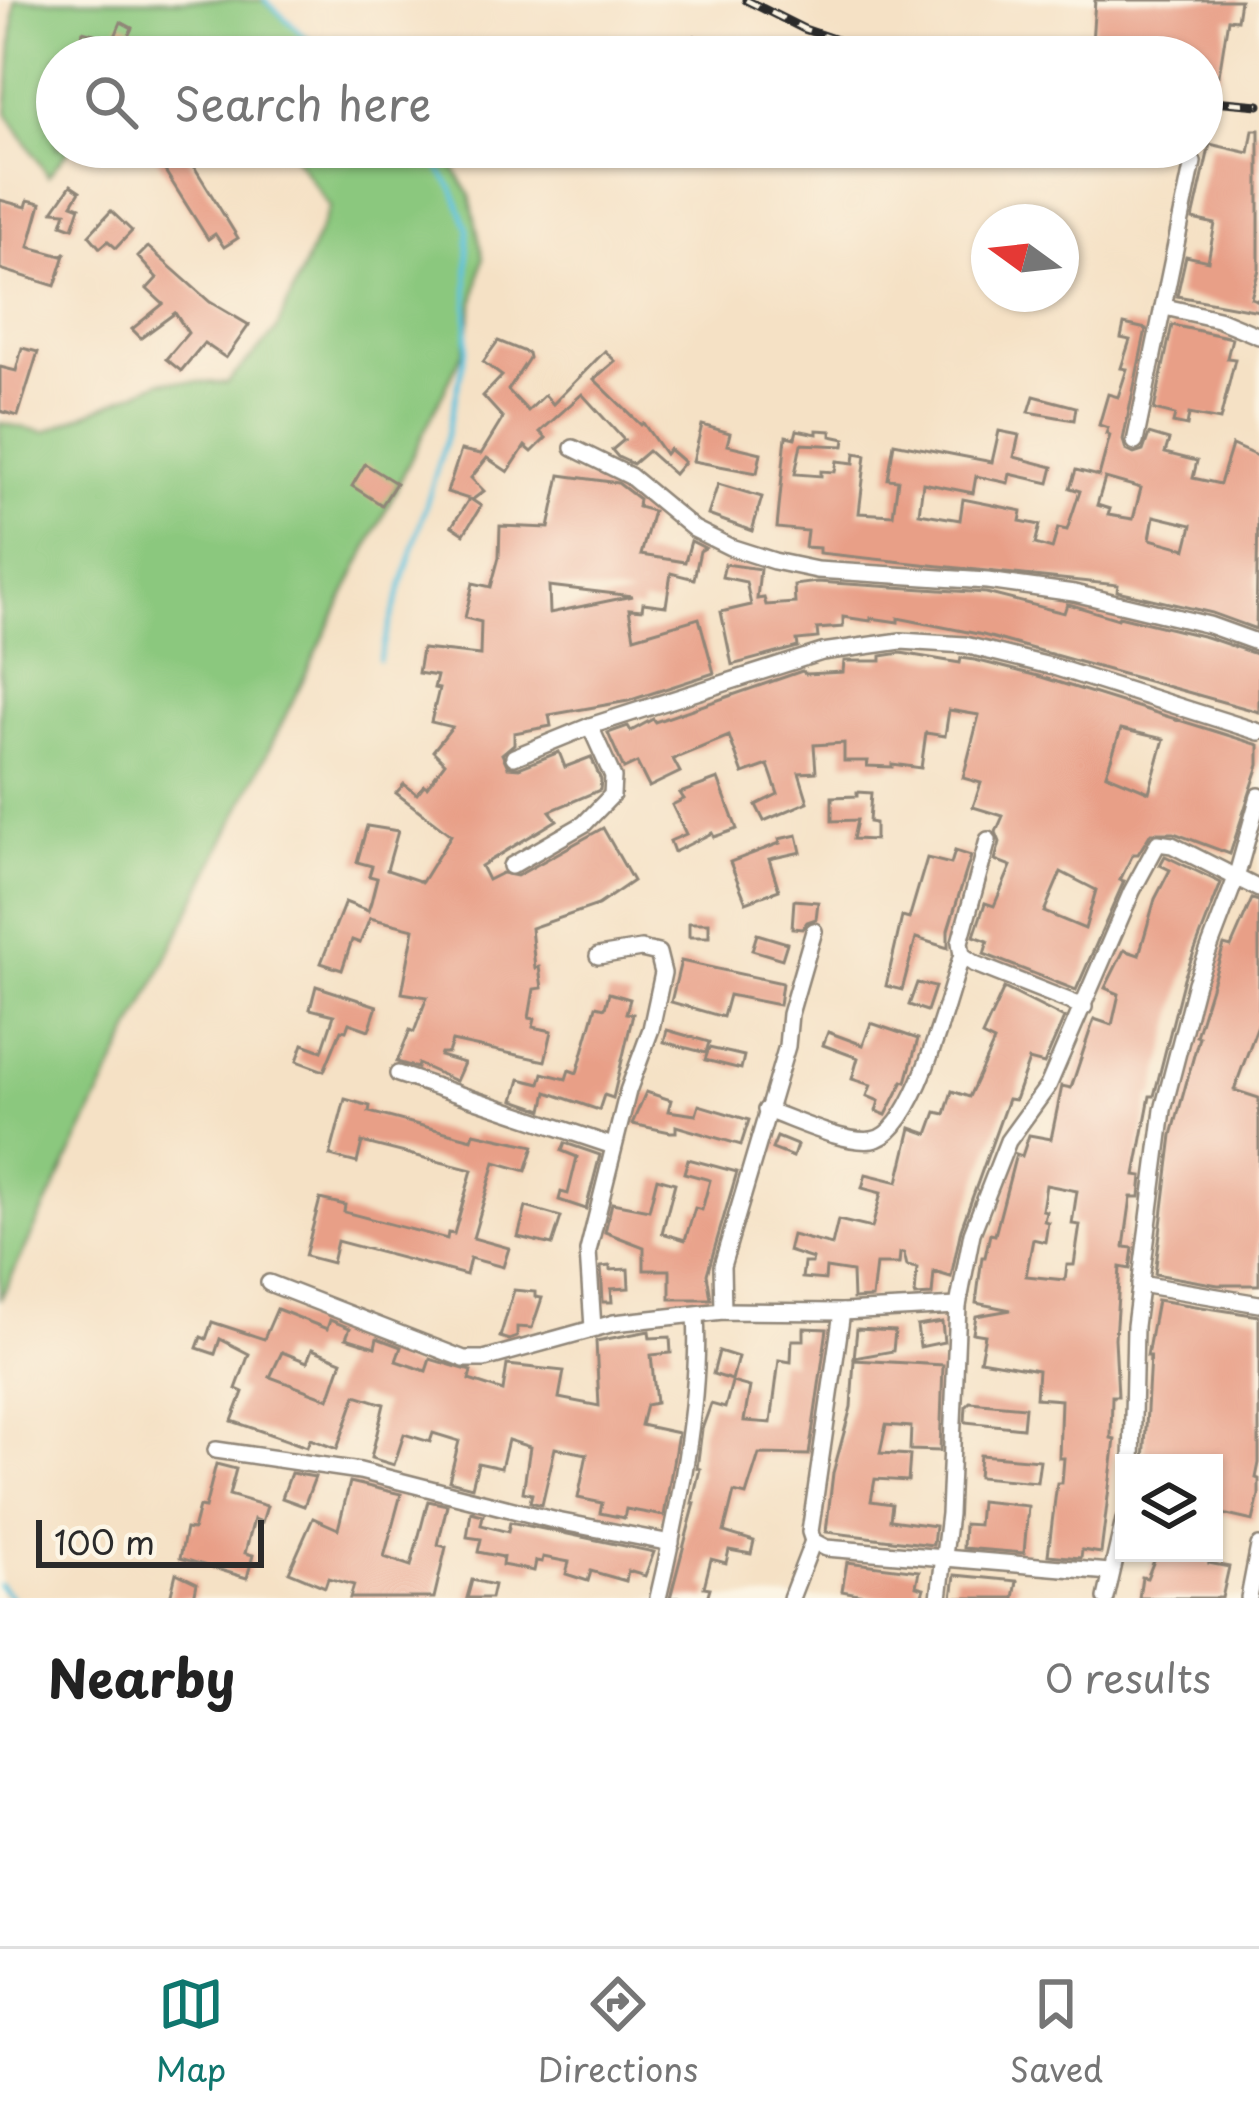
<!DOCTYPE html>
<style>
:root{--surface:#fff;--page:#f2f2f2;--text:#222;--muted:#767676;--line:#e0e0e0;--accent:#0f766e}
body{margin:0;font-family:"Playpen Sans",sans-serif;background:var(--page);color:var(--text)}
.controls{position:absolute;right:36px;bottom:36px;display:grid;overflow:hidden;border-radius:0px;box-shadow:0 3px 9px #0004}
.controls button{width:108px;height:108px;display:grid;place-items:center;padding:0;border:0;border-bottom:3px solid var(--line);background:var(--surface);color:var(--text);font:60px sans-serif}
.compass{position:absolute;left:971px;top:204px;width:108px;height:108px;border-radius:50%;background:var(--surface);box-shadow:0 3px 9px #0004;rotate:285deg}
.scale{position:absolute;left:36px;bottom:30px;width:228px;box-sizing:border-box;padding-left:12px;border:6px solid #2b2b2b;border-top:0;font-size:33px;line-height:42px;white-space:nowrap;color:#2b2b2b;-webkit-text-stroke:9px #fcf5e5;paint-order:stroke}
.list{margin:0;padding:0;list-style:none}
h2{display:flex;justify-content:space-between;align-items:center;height:156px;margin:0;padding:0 48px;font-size:51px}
h2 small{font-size:39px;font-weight:400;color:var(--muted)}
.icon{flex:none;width:66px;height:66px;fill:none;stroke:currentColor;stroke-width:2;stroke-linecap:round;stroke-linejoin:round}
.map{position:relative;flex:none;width:1259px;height:1598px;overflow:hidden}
.search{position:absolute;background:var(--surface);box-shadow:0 3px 9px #0004;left:36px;right:36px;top:36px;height:132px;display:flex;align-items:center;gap:30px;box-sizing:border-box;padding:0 42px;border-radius:66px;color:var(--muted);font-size:45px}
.sheet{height:348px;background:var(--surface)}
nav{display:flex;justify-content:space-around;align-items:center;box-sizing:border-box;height:168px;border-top:3px solid var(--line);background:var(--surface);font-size:33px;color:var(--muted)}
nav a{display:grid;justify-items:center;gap:6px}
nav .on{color:var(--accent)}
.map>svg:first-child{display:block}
</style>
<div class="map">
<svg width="1259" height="1598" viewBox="0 0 1259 1598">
<rect width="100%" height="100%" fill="#fcf5e5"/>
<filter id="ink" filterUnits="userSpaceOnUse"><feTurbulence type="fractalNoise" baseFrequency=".00833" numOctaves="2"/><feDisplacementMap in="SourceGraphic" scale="24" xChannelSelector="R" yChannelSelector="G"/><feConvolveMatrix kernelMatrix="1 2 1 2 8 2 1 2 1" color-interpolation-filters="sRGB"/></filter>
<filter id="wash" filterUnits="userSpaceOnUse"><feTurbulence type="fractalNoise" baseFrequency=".004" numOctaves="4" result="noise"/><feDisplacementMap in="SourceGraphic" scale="48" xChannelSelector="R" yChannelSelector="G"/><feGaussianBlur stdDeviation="2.7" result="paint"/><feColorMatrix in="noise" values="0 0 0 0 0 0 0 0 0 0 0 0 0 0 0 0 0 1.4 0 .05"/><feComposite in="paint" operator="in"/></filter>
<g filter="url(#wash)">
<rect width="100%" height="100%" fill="#f5e1c5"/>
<g fill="#8bc87e" stroke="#5b7a54" stroke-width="3">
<polygon points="15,0 263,0 331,57 191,57 177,45 159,57 57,57 57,147 71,147 48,176 7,113"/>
<polygon points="288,147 438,147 444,152 470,195 483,258 464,350 0,1300 0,423 45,432 162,381 227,383 276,331 330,207"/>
</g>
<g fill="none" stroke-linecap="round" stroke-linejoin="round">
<g stroke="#60c3de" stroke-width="4.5">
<polyline points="265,0 328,57"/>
<polyline points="379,660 446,439 467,347 468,229 453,189 423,147"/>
<polyline points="0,1585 12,1598"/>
</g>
</g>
<g id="blocks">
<g fill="#e89f87" fill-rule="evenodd">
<polygon points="1095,0 1240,0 1237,20 1228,19 1219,75 1202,73 1202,57 1091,57"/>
<polygon points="121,22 132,28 119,57 77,57 83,31 114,39"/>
<polygon points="695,36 715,46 709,57 685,57"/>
<polygon points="1253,130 1259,130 1259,269 1251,298 1259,301 1259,311 1177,296 1186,256 1208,261 1215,224 1193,219 1210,144 1249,153"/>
<polygon points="150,147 182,147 238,238 224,247 215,234 208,239"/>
<polygon points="71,185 80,191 72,204 80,207 73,228 62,224 66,212 53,211"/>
<polygon points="0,200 26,207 28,200 41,203 29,247 62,256 66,252 55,286 0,269"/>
<polygon points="111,211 132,231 116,248 108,241 100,248 89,235"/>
<polygon points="148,247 210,302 249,325 226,358 204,343 181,371 166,359 188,333 175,313 141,338 132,329 163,304 147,289 157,278 138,257"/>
<path d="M1124,324L1146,329L1123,440L1126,450L1134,454L1143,451L1149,434L1169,440L1165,453L1197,461L1193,478L1220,484L1232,445L1259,457L1256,629L1212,613L1117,591L1118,585L819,553V548L805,547L807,531L777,528L786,436L795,438L797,430L817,434V430L831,431V436L845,439L844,446L801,444L795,474L821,476V471L835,472L837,461L854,463L855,453L866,455L859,513L893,515L898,480L888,479L894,443L992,462L999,431L1019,435L1014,457L1053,467L1049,483L1010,474L1008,483L976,476L973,493L923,483L919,513L960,520L963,499L1022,511L1020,521L1040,525L1035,544L1052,549L1058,528L1067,530L1080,491L1070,488L1076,470L1099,476L1110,435L1106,434L1108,428L1099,425L1108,394L1118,397L1127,369L1121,368L1130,340L1121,338ZM1105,478L1141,488L1133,519L1108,515L1110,509L1097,505ZM1154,516L1192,525L1186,549L1150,539Z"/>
<polygon points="1172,325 1232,338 1227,358 1235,359 1220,420 1189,414 1187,426 1173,423 1175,415 1154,410"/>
<polygon points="498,341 528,353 529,358 508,390 528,411 545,395 553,404 605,351 615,361 594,379 641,425 643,423 665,454 669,449 684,462 674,474 648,451 633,464 618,457 612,450 624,440 582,394 540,432 546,438 532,452 525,446 508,472 487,458 471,478 484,491 472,500 481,506 464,534 452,526 469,499 447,492 461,450 481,454 503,418 483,396 502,376 483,362"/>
<polygon points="22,348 38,352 18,416 0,411 0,367 16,371"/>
<polygon points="1034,396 1076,407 1074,420 1029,412"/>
<polygon points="702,425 730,433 727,445 761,453 757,473 693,461"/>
<polygon points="365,464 396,483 382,505 352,486"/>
<path d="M560,475L618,483L639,499L638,507L653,511L641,555L685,562L691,541L705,548L700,551L694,579L671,573L666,606L643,603L642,610L629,609L634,637L699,618L714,673L628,701L549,715L551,726L514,733V744L502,754L508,767L519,768L559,752L565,767L591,757L601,780L600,790L550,811L557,820L481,866L488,880L502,873L517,876L603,828L633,881L598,905L531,928L535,968L539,967L542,988L534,989L529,1018L535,1019L533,1027L552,1031L545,1061L452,1041L448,1053H441L440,1056L464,1063L456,1081L418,1064L417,1068L397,1062L410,1030L414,1032L427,997L402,993L414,929L370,918L360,943L352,940L342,970L321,963L345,902L368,911L371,902L377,878L369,876L372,866L357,862L367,826L398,831L387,870L422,882L451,835L396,793L404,784L417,794L424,785L427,787L445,763L433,751L452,727L431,722L439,689L434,688L437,676L418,673L422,649L480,655L481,622L465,618L473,583L491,587L499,557L500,526L549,528ZM549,586L632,596L550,613Z"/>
<polygon points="718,484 762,497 752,531 708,515"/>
<polygon points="725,564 760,569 757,599 764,598 766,605 795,603 794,585 817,582 986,593 1064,613 1067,604 1072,605 1118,619 1119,616 1206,637 1259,655 1259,712 983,635 898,618 898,622 871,618 871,621 843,617 843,627 817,629 818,638 797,640 798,647 732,665 721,612 751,605 746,582 722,577"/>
<path d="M901,653L960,663L961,658L975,660L1038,676L1259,745V765L1230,854L1174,833H1151L1138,854H1133L1120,880L1124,881L1076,990L984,954L988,941L974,936L985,903L994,906L1011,866L995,860L1000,842L996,832L1003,816L973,807L981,783L963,778L979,715L949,710L945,736L926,733L921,768L892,764V767L867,766L868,761H844V743L814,745L816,772L799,773L808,802L764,821L756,805L778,794L768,765L743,774L729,736L673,759L680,772L649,787L637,763L624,769L608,733L628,726L631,731L653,719L655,722L802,671L806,674L843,672L844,661H881V656ZM1121,729L1164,739L1149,792L1106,774ZM1061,872L1096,890L1085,929L1044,912Z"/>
<polygon points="718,779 737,829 714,837 712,833 674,852 670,841 686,834 672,805 684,799 680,793"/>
<polygon points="857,792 871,793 869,822 875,823 875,840 853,839 857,820 832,821 832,797 857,796"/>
<polygon points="797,835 801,852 769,859 779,890 746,902 730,862 780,843 779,839"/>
<polygon points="955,851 971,856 948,930 948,948 916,938 902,990 886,986 902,917 909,919 927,858 951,864"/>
<path d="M1165,856L1221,883L1184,978L1154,1096H1150L1135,1175L1142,1176L1140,1197H1131L1124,1247L1133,1248L1130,1269L1120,1267L1115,1338L1118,1396H1112L1111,1438L1115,1439L1101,1553L1082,1550L1081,1558L1048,1555L1057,1483H1062L1064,1458H1059L1061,1400L1036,1398L1038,1370L980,1360L985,1335L973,1333L976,1316L1011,1310L976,1303L982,1257H985L990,1234L995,1235L1016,1154L1022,1156L1029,1135L1051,1139L1062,1086L1071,1088L1094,1019L1112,1025L1119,994L1105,988L1124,950L1139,955L1155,899L1170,870L1160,865ZM1046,1185L1077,1191L1072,1224L1080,1225L1074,1265H1067L1065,1280L1026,1276L1033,1239L1045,1242L1048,1222L1044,1221L1046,1211L1042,1210Z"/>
<polygon points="1252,899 1259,901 1259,1022 1234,1090 1259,1098 1259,1285 1218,1285 1155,1274 1172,1135 1199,1037 1196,1036 1224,945 1231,947"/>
<polygon points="794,900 818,902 816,919 807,922 802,929 792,928"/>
<rect x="689" y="923" width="20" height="14"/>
<polygon points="757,934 787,943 782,959 752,950"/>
<polygon points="681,961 782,983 779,1005 729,995 723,1017 671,1002"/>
<polygon points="917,983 935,987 927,1011 909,1005"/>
<polygon points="316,986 377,1006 369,1030 349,1023 346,1031 341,1030 324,1071 297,1061 303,1044 322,1051 334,1015 310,1009"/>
<polygon points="1004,988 1064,1018 1044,1064 1029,1060 1015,1100 1008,1099 961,1229 951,1277 934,1272 932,1295 915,1296 917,1268 907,1266 904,1253 900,1253 899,1264 876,1264 872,1298 853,1299 852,1272 826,1268 825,1280 802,1278 804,1263 812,1263 813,1259 788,1251 792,1235 832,1245 838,1220 872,1228 881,1193 862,1188 866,1174 898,1182 911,1128 928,1134 936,1112 945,1114 952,1091 969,1097 994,1042 982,1036"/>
<polygon points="609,993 630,999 626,1013 633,1014 613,1098 604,1095 599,1110 547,1092 543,1110 514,1100 520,1079 540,1084 543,1073 566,1079 569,1070 577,1073 596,1006 605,1008"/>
<polygon points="871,1023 918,1039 906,1082 903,1081 886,1115 876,1111 879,1101 867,1096 871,1085 852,1079 858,1058 823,1045 828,1032 863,1045"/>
<polygon points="667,1030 709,1042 706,1053 664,1042"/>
<polygon points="709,1048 744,1056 741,1069 705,1060"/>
<polygon points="646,1092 671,1100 668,1111 696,1115 699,1105 749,1120 741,1145 676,1126 676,1132 670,1132 632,1124"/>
<polygon points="345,1099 370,1106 369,1112 472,1139 474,1133 534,1146 526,1171 495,1162 473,1238 509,1248 503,1267 470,1258 466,1275 337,1241 332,1263 305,1256 320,1199 345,1205 344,1212 447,1239 448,1233 454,1234 472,1170 362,1142 357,1163 330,1156"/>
<polygon points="777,1137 797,1145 793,1157 772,1149"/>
<polygon points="565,1143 600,1155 586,1209 559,1200 561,1192 568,1194 577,1157 562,1151"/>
<polygon points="688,1159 737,1172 707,1274 711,1299 670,1299 670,1270 644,1270 644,1247 605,1232 612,1203 649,1210 657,1178 675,1183 662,1233 685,1240 695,1208 702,1210 710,1180 684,1173"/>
<polygon points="526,1207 561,1217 552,1245 518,1237"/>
<polygon points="610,1266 610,1270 628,1269 629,1288 611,1289 612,1302 603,1302 601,1267"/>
<polygon points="514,1290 535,1292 535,1297 542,1298 532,1328 517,1327 517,1337 509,1340 500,1337"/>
<polygon points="1157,1300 1259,1316 1259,1463 1256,1478 1259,1479 1259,1495 1253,1521 1214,1512 1221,1463 1144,1463 1150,1356 1147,1356"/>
<path d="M277,1309L327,1329L330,1320L350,1328L346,1338L375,1347L377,1338L401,1347L396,1361L426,1371L430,1359L471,1371L469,1380L503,1391L507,1365L564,1371L559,1398L599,1406L596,1341L649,1331L650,1338L670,1337L671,1353L651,1355L656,1403L646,1405L641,1425L678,1433L664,1516L626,1509L624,1518L600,1513L602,1503L578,1498L587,1454L555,1448L542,1505L530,1502L532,1494L523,1492L530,1447L508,1440L501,1468L478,1463L472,1487L449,1481L459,1441L433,1433L430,1442L404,1434L394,1465L371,1458L384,1404L356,1395L337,1449L310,1439L307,1447L232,1421L243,1392L236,1389L249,1354L220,1339L215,1354L197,1348L201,1337L206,1339L212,1322L264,1339ZM312,1349L342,1361L329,1399L270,1377L282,1352L307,1362Z"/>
<polygon points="942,1322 944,1342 920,1347 917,1326"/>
<polygon points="804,1328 827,1329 809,1455 759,1454 746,1495 734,1492 724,1532 754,1541 751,1554 729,1550 726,1563 711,1559 704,1587 710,1588 707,1598 670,1598 695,1503 692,1503 700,1469 697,1468 702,1429 711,1404 725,1408 732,1382 750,1387 744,1421 771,1423 779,1360 791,1362 792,1340 804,1340"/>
<polygon points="857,1329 895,1331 893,1351 854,1358"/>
<polygon points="719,1351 738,1357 732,1380 713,1374"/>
<polygon points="854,1360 943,1365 940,1451 910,1450 911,1427 886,1425 880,1453 910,1455 908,1481 875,1479 871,1501 892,1504 890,1520 935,1526 933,1545 826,1532 833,1473 851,1407"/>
<polygon points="970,1402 1025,1407 1023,1428 965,1422 966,1406"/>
<polygon points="980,1455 1040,1460 1037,1482 978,1477"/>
<polygon points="216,1464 236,1469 229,1495 267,1506 262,1522 254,1519 245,1553 253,1555 247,1578 180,1558 186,1529 193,1530 199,1507 205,1508"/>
<polygon points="291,1473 315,1477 304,1506 282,1498"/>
<polygon points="350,1482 401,1494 384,1557 411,1566 428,1501 447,1505 438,1545 446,1547 434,1598 350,1598 354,1585 328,1578 325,1587 289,1572 313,1518 338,1529"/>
<polygon points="980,1501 1028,1506 1024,1553 963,1548 964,1524 978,1525"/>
<polygon points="471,1512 483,1515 481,1525 508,1532 510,1522 654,1552 645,1576 628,1571 626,1581 591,1571 588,1581 566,1574 569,1562 543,1557 542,1562 536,1561 534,1571 502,1565 503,1557 478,1552 481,1539 467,1537"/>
<polygon points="1157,1553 1196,1553 1211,1557 1209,1563 1229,1567 1222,1598 1139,1598 1142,1577 1147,1578"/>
<polygon points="847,1562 919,1571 916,1586 924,1588 921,1598 880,1598 842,1591"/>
<polygon points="176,1573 197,1583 194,1598 170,1598"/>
<polygon points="955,1575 1017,1581 1014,1598 952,1598"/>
<polygon points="472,1580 494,1585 491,1598 467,1598"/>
</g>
</g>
</g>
<g filter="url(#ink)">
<use href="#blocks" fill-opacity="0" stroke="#908678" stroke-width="3"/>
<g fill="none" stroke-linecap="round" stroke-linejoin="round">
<g stroke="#908678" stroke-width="20">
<g id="minor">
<polyline points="1165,307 1218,319 1259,336"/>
<polyline points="1135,442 1193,162"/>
<polyline points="573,448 630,476 694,529 730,547 774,561 817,570 987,581 1074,593 1209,625 1259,643"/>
<polyline points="514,757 590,726 822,652 901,641 965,645 1054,667 1259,732"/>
<polyline points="988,840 960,942 962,955 975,964 1084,1007"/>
<polyline points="511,866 584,824 612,795 613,777 590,726"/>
<polyline points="398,1074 613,1146"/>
<path d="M766,1110C793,1119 844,1144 872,1140C916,1134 948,994 962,955"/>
<polyline points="269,1283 464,1359 484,1359 614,1323 723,1311 842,1312 958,1306"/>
<polyline points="1140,1284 1259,1304"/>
<polyline points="723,1311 722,1266 787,1046 790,1014 814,931"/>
<polyline points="842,1312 810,1532 813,1541 826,1548 1110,1572"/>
<polyline points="593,1328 588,1251 628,1091 651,1029 663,973 658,953 641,949 598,956"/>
<polyline points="216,1450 360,1471 557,1521 671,1543"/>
<polyline points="1132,1463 1135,1326 1163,1110 1196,983 1236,878 1259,796"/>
<path d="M658,1598C678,1513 701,1402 696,1315"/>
<polyline points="791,1598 813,1541"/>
<polyline points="939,1598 949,1514 958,1306 972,1233 1008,1141 1048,1086 1132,891 1158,843 1172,845 1259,889"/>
<polyline points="1106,1598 1124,1520"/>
<polyline points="1249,1598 1259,1546"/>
</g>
</g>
<use href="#minor" stroke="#fff" stroke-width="15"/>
<g stroke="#2b2b2b" stroke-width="9">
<g id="rail">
<polyline points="746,0 804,29 887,57"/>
<polyline points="1202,100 1259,105"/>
</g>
</g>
<use href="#rail" stroke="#fcf5e5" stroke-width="4.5" stroke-dasharray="14" stroke-linecap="butt"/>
</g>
</g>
</svg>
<div class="controls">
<button><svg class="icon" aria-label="layers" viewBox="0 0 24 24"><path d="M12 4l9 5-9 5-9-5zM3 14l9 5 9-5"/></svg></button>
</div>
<svg class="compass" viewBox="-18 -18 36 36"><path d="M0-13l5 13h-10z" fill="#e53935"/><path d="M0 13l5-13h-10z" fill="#767676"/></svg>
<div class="scale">100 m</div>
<div class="search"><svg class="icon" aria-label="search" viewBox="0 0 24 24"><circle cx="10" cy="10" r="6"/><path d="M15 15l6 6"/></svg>Search here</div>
</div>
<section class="sheet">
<h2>Nearby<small>0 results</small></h2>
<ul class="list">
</ul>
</section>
<nav>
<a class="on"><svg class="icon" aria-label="map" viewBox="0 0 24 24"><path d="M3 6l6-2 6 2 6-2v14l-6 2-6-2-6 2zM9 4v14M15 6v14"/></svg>Map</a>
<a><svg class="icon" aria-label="directions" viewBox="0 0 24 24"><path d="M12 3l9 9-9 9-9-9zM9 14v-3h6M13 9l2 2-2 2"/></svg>Directions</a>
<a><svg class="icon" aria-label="saved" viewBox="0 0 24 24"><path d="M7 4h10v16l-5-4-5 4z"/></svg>Saved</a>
</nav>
